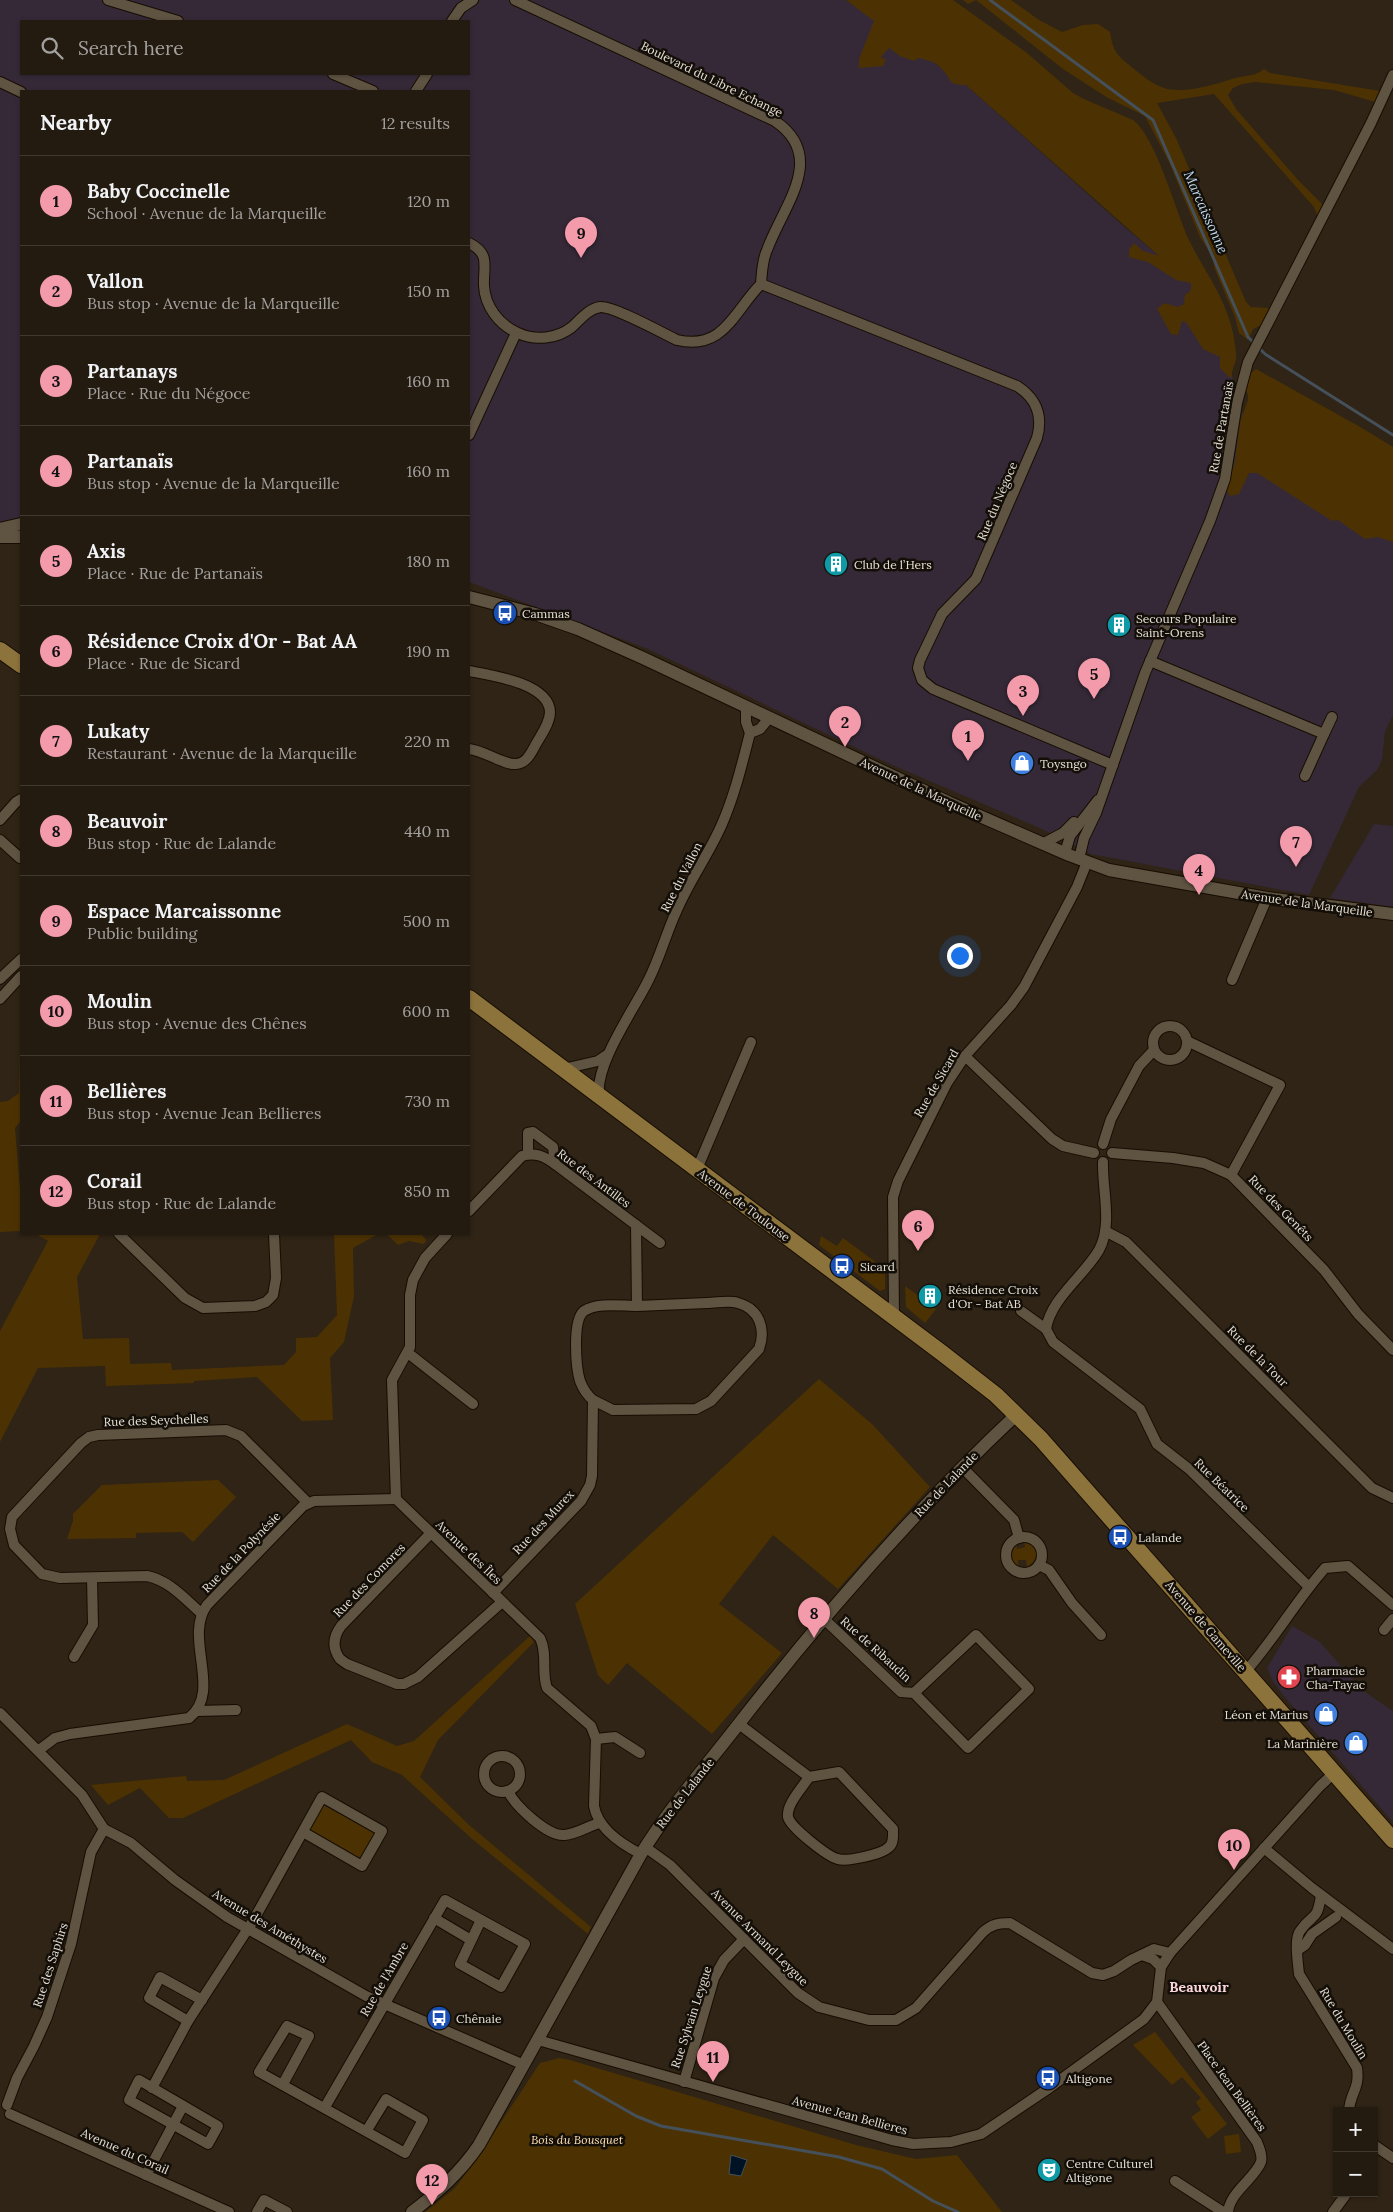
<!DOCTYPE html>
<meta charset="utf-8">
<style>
:root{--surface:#231b10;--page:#2f281e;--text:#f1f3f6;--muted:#a3a19f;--line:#403930;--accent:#f39aab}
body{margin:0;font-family:Lora,serif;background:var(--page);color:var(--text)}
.controls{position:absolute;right:15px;bottom:15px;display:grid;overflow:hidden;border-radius:0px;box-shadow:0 1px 4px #0004}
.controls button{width:45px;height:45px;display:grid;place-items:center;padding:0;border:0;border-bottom:1px solid var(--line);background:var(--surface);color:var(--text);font:25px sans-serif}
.you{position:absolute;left:959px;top:955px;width:18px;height:18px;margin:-12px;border:4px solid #fff;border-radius:50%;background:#1a73e8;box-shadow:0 0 0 8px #1a73e833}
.badge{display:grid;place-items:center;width:32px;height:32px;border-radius:50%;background:var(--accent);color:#111;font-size:16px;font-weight:700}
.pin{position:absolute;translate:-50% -41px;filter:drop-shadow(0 1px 2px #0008)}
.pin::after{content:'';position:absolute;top:26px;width:18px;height:15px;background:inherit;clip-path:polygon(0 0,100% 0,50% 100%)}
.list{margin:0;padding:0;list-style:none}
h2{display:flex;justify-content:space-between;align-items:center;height:65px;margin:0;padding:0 20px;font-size:21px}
h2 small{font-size:16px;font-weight:400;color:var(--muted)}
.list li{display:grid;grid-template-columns:32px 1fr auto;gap:15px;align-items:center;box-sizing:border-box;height:90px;padding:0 20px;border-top:1px solid var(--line)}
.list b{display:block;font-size:19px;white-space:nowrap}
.list p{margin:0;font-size:16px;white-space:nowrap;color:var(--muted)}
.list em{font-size:16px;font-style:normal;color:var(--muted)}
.icon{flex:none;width:28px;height:28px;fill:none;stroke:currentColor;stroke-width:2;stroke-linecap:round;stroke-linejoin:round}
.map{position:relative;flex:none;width:1393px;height:2212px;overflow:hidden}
.search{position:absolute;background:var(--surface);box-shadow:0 1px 4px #0004;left:20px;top:20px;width:450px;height:55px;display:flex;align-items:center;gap:12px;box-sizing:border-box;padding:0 18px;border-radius:0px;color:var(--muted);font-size:19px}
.panel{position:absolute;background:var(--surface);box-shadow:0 1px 4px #0004;left:20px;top:90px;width:450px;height:1145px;border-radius:0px}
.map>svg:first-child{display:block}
</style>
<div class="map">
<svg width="1393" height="2212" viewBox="0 0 1393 2212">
<rect width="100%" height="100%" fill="#2f2415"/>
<g fill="#352937" fill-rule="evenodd">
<path d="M0,0H846L966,85L1121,224L1209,298L1261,474L1393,542V715L1385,732L1382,760L1377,770L1359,787L1309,895L1091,854L1044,830L890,764L648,649L469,582V91H21V524L0,525ZM21,21H469V74H21Z"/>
<polygon points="1374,824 1393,826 1393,907 1330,898"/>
<polygon points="1292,1626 1320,1642 1362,1690 1393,1711 1393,1822 1283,1695 1272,1680 1267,1668"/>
</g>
<g fill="#4c3203">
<path d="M846,0H953L1027,53L1073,93L1084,99L1133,120C1156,137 1176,212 1189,240C1204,271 1226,298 1233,333C1234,339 1236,348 1236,355C1237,363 1231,369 1232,377H1229L1220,368V357L1203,349L1186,322L1182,321L1178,335L1171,334L1157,309L1164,303L1178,307L1184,304L1185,295L1191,290V283L1176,280L1148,262L1129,257V250L1134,243L1143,251L1159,256L966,85C947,85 952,79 941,68C935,61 927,60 918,58L914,61L900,56L889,48L881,57L886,60L883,66L859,68V59L874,21Z"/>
<path d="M963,0H1011L1039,20L1062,32L1083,25L1098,24L1110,32C1113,53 1118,56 1134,69C1143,76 1152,84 1164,88C1183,94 1213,85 1232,79C1243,75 1255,77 1264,69L1270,73L1380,91L1375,102L1334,90L1256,82L1242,84L1233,88L1228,95L1236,109L1299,181L1323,205L1318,217L1314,207L1214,94L1157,103L1176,138L1246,302L1251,307L1269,308L1262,325L1253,329L1248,340L1239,333L1235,317L1214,267L1213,257L1200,237L1169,162L1145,116L1108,98L1063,69L976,0L968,4Z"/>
<polygon points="1256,369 1362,428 1393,447 1393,542 1378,537 1365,539 1338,520 1332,521 1257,473 1249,473 1239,494 1230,496 1226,489 1235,462 1240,422 1248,400 1248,394 1243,387 1250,374"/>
<polygon points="20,1048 21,1121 15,1128 21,1202 21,1231 0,1232 0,1102 8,1101 19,1093"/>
<polygon points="36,1234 100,1234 77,1277 83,1339 129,1338 130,1364 171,1363 172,1370 284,1365 296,1352 296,1338 317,1337 337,1315 334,1234 378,1234 353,1248 354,1296 344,1342 330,1358 333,1420 302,1421 257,1377 194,1381 194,1383 106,1386 105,1366 38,1368 0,1442 0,1331 48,1241"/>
<polygon points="387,1234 421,1234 426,1240 424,1244 409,1241 398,1245"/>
<polygon points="821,1236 837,1246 843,1238 877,1263 885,1263 885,1289 880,1291 819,1245"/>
<polygon points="905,1286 936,1309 925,1323 906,1307"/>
<polygon points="819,1379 872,1424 930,1487 838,1589 773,1535 719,1604 782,1653 712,1734 627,1663 608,1685 598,1675 575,1604"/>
<polygon points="218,1480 236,1497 193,1542 182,1532 136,1533 136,1538 67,1539 73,1521 73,1514 102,1485"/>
<path d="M1024,1539C1041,1542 1040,1560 1027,1567L1026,1560H1018L1019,1568L1009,1559V1549L1016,1541L1017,1549L1025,1547Z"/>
<polygon points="530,1636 534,1642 438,1740 420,1777 469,1825 591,1927 588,1934 471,1838 402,1775 372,1762 351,1740 183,1818 169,1818 140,1788 108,1805 91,1785 186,1776 187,1781 224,1780 347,1724 397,1746 414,1741"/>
<polygon points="323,1805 376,1833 363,1857 358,1858 309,1830"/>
<polygon points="1155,2032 1227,2124 1208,2139 1191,2117 1201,2110 1196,2102 1201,2098 1182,2077 1172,2085 1133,2045"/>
<polygon points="559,2058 570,2060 856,2145 916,2159 957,2155 1002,2212 425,2212 455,2188 476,2160 540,2063"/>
<polygon points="1239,2134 1241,2152 1226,2154 1224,2136"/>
</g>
<polygon fill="#001325" stroke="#45505a" points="731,2155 747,2160 741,2176 729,2174"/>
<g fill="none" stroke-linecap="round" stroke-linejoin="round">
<g stroke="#45505a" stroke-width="3">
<polyline points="990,0 1153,120 1248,337 1265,354 1393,435"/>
<polyline points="575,2081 636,2116 661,2126 839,2157 882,2169 933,2201 958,2212"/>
</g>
<g stroke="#170d02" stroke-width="12">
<g id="minor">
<polyline points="108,0 178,21"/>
<polyline points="452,21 461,8 473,0"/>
<polyline points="333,74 373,91"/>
<polyline points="0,82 21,92"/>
<polyline points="416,91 427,74"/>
<path d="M469,243C491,254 483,266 484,286C485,306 499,325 518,333C535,341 557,339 572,327C580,320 588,309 600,307C614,306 662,333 677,340C724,351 734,311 761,284C762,272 762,261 767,250C783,206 828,157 775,121L515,0"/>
<path d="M761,284L1017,386C1037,399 1043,416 1037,438L976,579L942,614L920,660L918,668L922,680L933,689L1113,765"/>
<polyline points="469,435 516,333"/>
<polyline points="1150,661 1324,734 1305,776"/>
<path d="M469,671C490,675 549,683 550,712C550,723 541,735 536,744C531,753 527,763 516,764C504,765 485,751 469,749"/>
<polyline points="746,707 746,722 750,733"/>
<polyline points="1324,734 1332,717"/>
<polyline points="0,820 16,802 21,799"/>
<polyline points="0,840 20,858"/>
<polyline points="1044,843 1063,833 1074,822"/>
<polyline points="1065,853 1070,836 1098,800"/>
<polyline points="1079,859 1084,838 1096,813 1145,673 1210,521 1225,479 1237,403 1248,362 1371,123 1393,75"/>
<polyline points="0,979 21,959"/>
<polyline points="1232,980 1267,898"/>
<polyline points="0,999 21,976"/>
<circle cx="1170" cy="1043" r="17"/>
<polyline points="1187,1041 1280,1085 1231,1175"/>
<polyline points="965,1056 1052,1139 1063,1146 1094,1153"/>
<polyline points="563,1069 598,1061 607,1055"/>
<path d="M599,1096C595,1063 634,1010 649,979C660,957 666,934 676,912C689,881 709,854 722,824C735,794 742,764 750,733L760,729L769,718"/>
<polyline points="1103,1144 1111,1119 1139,1066 1154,1050"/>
<polyline points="1112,1153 1173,1158 1204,1163 1231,1175 1324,1270 1358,1314 1393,1350"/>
<polyline points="528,1154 528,1133 533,1132 553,1147 555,1164"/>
<polyline points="697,1169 751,1042"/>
<path d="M469,1211L522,1156C535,1152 544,1156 555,1164L636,1225L637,1306C661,1305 684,1304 707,1303C717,1303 729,1300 738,1303C760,1309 766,1330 759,1349L711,1401L696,1409L613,1410L593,1400"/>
<polyline points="636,1225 660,1243"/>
<polyline points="1105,1231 1126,1242 1372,1488 1393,1498"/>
<polyline points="119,1234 185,1298 203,1308 255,1306 266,1302 273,1295 276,1278 274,1234"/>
<path d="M447,1234L425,1258L413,1280L410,1295V1347L392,1380L396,1499L540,1638C548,1654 541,1672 547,1688L591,1726L596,1739L594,1806C598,1829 621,1844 641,1854"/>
<polyline points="1021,1311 1046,1329 1053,1342 1140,1409 1157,1444 1189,1469 1309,1587"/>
<polyline points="894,1316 893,1197 898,1181 947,1083 965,1056 1011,1005 1024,987 1077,887 1087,862"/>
<path d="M1046,1329C1051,1298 1084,1276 1099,1250C1113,1224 1102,1190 1103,1162"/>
<polyline points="408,1353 473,1404"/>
<polyline points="962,1467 1014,1520 1019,1538"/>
<path d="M431,1533L341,1626C333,1637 332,1648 340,1659L347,1664L397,1684H404L418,1677L502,1602"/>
<circle cx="1024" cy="1555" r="18"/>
<polyline points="1039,1565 1049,1570 1072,1603 1101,1635"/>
<path d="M493,1593L581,1501L590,1485L592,1476L593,1400C587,1395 583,1389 580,1381C576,1368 572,1320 584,1311C597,1302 622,1306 637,1306"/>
<path d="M201,1613C184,1598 170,1581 147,1576L60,1578L42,1574L14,1545L10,1529L12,1517L81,1443L89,1437L98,1435L226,1430L241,1436L308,1503"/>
<polyline points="823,1618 901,1692 914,1693 968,1748 1029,1689 976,1635 914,1693"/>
<polyline points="1384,1630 1393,1619"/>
<polyline points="74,1657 93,1625 92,1578"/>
<path d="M1246,1671C1275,1638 1296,1601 1325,1568L1348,1566L1393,1605"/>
<polyline points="197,1711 236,1710"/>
<polyline points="0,1713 82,1795 104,1829 131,1843 175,1880 227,1917 366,1996 524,2065"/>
<path d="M739,1724L809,1777C803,1787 786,1804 788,1817C790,1827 828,1857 838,1859C847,1862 883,1854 889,1847C894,1843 893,1835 893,1829L839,1772L809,1777"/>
<polyline points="596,1739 615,1737 640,1753"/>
<path d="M39,1750L55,1738L70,1734L189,1718C223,1691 183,1638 207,1605L303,1506L314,1501L396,1499"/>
<circle cx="502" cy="1774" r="18"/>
<path d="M508,1791C515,1806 548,1837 565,1835C576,1834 589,1826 599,1823"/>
<path d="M645,1847L670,1865L798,1993L819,2007L869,2020H896L916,2008L983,1932C992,1924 999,1923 1010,1923L1092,1973L1103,1975L1114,1971L1131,1960L1154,1949L1170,1953"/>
<polyline points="1264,1848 1312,1888 1393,1949"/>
<path d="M1321,1895C1317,1923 1313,1912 1300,1931C1294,1939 1298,1963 1299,1974L1357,2068C1360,2090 1350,2092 1349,2111"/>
<polyline points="434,1918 471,1940"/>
<polyline points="1299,1949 1305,1945 1312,1934 1336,1917"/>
<polyline points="1142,1955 1153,1959 1161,1967"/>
<path d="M1157,2002L1257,2142C1259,2148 1263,2155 1261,2162C1255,2178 1230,2192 1228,2212"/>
<polyline points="188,2021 149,1998 160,1977 202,2000"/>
<polyline points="538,2040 892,2140 913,2144 951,2142 981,2134 1049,2088 1144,2019 1157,2002 1161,1967 1170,1953 1320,1786 1334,1773"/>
<polygon points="139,2080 218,2126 208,2144 129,2100"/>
<polyline points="684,2082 714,1978 724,1960 744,1939"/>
<polyline points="283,2084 309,2036 287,2026 259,2072 405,2153 423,2120 386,2099 367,2130"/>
<polyline points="152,2088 188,2021 253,1921 322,1797 382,1831 362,1866 303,1832"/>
<polyline points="7,2105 17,2078 34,2046 47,2017 71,1944 91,1852 104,1829"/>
<polyline points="325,2107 445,1900 525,1944 501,1987 460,1964 481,1920"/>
<polyline points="10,2114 229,2212"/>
<polyline points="1374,2145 1393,2158"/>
<polyline points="146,2175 183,2106"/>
<polyline points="1175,2181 1223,2212"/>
<polyline points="257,2212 264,2200 287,2212"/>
<polyline points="1333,2212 1347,2193"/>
</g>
</g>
<g stroke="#170d02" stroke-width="14">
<g id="tertiary">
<polyline points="0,529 21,524"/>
<polyline points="0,537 21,537"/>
<polyline points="469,597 535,614 578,629 643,658 950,803 1069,855 1109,870 1267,898 1393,914"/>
<path d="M412,2212C438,2192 460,2173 479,2145L641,1854C670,1807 707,1765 741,1721C826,1612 916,1509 1017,1414"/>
</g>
</g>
<g stroke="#170d02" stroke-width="18">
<g id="primary">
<polyline points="0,650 21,665"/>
<polyline points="469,998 942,1353 996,1395 1041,1439 1393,1840"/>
</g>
</g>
<use href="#minor" stroke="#5f5342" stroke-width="10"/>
<use href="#tertiary" stroke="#5f5342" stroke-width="12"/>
<use href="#primary" stroke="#8c723b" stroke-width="16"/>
</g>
<defs>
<g id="building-disc" transform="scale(1.25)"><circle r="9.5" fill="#0f9aa8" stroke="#130f08"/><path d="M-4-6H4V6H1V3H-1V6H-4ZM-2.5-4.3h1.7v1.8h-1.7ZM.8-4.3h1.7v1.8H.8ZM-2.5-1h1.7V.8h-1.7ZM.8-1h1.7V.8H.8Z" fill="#fff"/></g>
<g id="bus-disc" transform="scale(1.25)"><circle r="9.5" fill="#1a4fb4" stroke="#130f08"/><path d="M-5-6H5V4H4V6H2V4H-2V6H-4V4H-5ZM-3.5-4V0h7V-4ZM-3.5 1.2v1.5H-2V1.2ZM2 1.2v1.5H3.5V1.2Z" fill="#fff"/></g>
<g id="shop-disc" transform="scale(1.25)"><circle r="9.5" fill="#3f7fe0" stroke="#130f08"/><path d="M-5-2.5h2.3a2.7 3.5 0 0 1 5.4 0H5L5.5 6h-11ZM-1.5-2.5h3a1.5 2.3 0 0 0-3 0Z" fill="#fff"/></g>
<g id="pharmacy-disc" transform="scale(1.25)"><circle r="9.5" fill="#e0444e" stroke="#130f08"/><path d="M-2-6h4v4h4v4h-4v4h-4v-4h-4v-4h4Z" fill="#fff"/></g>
<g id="theatre-disc" transform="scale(1.25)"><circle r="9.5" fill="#0f9aa8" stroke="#130f08"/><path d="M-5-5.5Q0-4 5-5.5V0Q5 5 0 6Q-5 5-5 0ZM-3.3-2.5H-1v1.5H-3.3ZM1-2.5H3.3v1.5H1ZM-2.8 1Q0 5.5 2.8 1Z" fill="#fff"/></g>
</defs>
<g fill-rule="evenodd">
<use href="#building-disc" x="836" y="564"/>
<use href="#bus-disc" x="505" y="613"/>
<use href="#building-disc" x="1119" y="625"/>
<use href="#shop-disc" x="1022" y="763"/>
<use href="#bus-disc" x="842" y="1266"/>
<use href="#building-disc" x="930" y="1296"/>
<use href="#bus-disc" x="1120" y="1537"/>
<use href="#pharmacy-disc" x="1289" y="1677"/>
<use href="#shop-disc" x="1326" y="1714"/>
<use href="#shop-disc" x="1356" y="1743"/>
<use href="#bus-disc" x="439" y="2018"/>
<use href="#bus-disc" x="1048" y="2078"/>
<use href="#theatre-disc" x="1049" y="2170"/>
</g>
<g text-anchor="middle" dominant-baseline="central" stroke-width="5" stroke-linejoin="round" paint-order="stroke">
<g font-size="12" fill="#e5ded4" stroke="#130f08">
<text transform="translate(712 79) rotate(26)">Boulevard du Libre Echange</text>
<text transform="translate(1221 427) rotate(-80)">Rue de Partanaïs</text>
<text transform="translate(997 501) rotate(-67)">Rue du Négoce</text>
<text transform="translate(921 789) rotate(25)">Avenue de la Marqueille</text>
<text transform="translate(681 877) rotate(-63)">Rue du Vallon</text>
<text transform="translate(1307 903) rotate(8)">Avenue de la Marqueille</text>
<text transform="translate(936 1083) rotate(-60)">Rue de Sicard</text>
<text transform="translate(594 1178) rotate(37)">Rue des Antilles</text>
<text transform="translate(744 1205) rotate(37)">Avenue de Toulouse</text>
<text transform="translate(1281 1208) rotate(46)">Rue des Genêts</text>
<text transform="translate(1258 1356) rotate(45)">Rue de la Tour</text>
<text transform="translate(156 1420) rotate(-2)">Rue des Seychelles</text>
<text transform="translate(946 1484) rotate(-46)">Rue de Lalande</text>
<text transform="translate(1222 1485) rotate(44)">Rue Béatrice</text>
<text transform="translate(543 1522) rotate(-47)">Rue des Murex</text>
<text transform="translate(241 1552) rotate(-46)">Rue de la Polynésie</text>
<text transform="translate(469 1552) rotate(44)">Avenue des Îles</text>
<text transform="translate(369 1580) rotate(-46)">Rue des Comores</text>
<text transform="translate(1206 1626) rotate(49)">Avenue de Gameville</text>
<text transform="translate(876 1649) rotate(42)">Rue de Ribaudin</text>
<text transform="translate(685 1793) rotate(-52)">Rue de Lalande</text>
<text transform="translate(270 1926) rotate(31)">Avenue des Améthystes</text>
<text transform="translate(760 1937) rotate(45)">Avenue Armand Leygue</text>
<text transform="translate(50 1965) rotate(-72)">Rue des Saphirs</text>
<text transform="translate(384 1979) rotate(-60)">Rue de l'Ambre</text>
<text transform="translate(691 2017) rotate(-72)">Rue Sylvain Leygue</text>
<text transform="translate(1344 2023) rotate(59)">Rue du Moulin</text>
<text transform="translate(1232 2086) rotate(54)">Place Jean Bellières</text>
<text transform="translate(850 2115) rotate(15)">Avenue Jean Bellieres</text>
<text transform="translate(125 2151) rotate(24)">Avenue du Corail</text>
</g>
<g font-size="12" fill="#e5ded4" stroke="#130f08" text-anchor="start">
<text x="854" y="564">Club de l’Hers</text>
<text x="522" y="613">Cammas</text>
<text x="1136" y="618">Secours Populaire<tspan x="1136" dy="14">Saint-Orens</tspan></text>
<text x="1040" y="763">Toysngo</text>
<text x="860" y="1266">Sicard</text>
<text x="948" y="1289">Résidence Croix<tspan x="948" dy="14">d'Or - Bat AB</tspan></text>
<text x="1138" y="1537">Lalande</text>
<text x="1306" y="1670">Pharmacie<tspan x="1306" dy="14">Cha-Tayac</tspan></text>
<text x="1308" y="1714" text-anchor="end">Léon et Marius</text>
<text x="1338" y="1743" text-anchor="end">La Marinière</text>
<text x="456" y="2018">Chênaie</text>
<text x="1066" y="2078">Altigone</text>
<text x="1066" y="2163">Centre Culturel<tspan x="1066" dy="14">Altigone</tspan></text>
</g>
<g font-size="12" font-style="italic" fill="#fedeb2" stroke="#130f08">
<text x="577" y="2139">Bois du Bousquet</text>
</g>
<g font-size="14" font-style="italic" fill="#c0ddf5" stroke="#130f08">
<text transform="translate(1206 212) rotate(66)">Marcaissonne</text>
</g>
<g font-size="14" font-weight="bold" fill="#fad6dc" stroke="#130f08">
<text x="1199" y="1987">Beauvoir</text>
</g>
</g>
</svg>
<div class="controls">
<button>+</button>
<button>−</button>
</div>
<div class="you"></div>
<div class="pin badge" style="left:968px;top:761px">1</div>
<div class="pin badge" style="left:845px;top:747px">2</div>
<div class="pin badge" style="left:1023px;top:716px">3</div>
<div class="pin badge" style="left:1199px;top:895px">4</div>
<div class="pin badge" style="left:1094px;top:699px">5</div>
<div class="pin badge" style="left:918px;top:1251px">6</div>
<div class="pin badge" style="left:1296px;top:867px">7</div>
<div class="pin badge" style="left:814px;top:1638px">8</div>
<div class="pin badge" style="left:581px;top:258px">9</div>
<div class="pin badge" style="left:1234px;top:1870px">10</div>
<div class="pin badge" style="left:713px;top:2082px">11</div>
<div class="pin badge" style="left:432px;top:2205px">12</div>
<div class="search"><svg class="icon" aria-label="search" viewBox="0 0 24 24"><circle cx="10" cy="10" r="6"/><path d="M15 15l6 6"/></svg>Search here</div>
<section class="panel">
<h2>Nearby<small>12 results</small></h2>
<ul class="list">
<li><span class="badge">1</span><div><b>Baby Coccinelle</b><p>School · Avenue de la Marqueille</p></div><em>120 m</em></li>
<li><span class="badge">2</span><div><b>Vallon</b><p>Bus stop · Avenue de la Marqueille</p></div><em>150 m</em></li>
<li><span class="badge">3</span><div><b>Partanays</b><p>Place · Rue du Négoce</p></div><em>160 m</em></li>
<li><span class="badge">4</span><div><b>Partanaïs</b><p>Bus stop · Avenue de la Marqueille</p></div><em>160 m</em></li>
<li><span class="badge">5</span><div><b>Axis</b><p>Place · Rue de Partanaïs</p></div><em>180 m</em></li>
<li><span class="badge">6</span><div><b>Résidence Croix d'Or - Bat AA</b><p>Place · Rue de Sicard</p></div><em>190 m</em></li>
<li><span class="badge">7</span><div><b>Lukaty</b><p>Restaurant · Avenue de la Marqueille</p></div><em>220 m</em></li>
<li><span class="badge">8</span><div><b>Beauvoir</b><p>Bus stop · Rue de Lalande</p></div><em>440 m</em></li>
<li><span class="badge">9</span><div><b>Espace Marcaissonne</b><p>Public building</p></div><em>500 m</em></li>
<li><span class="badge">10</span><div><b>Moulin</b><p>Bus stop · Avenue des Chênes</p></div><em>600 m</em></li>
<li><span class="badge">11</span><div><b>Bellières</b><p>Bus stop · Avenue Jean Bellieres</p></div><em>730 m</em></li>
<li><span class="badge">12</span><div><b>Corail</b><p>Bus stop · Rue de Lalande</p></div><em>850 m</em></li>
</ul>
</section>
</div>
